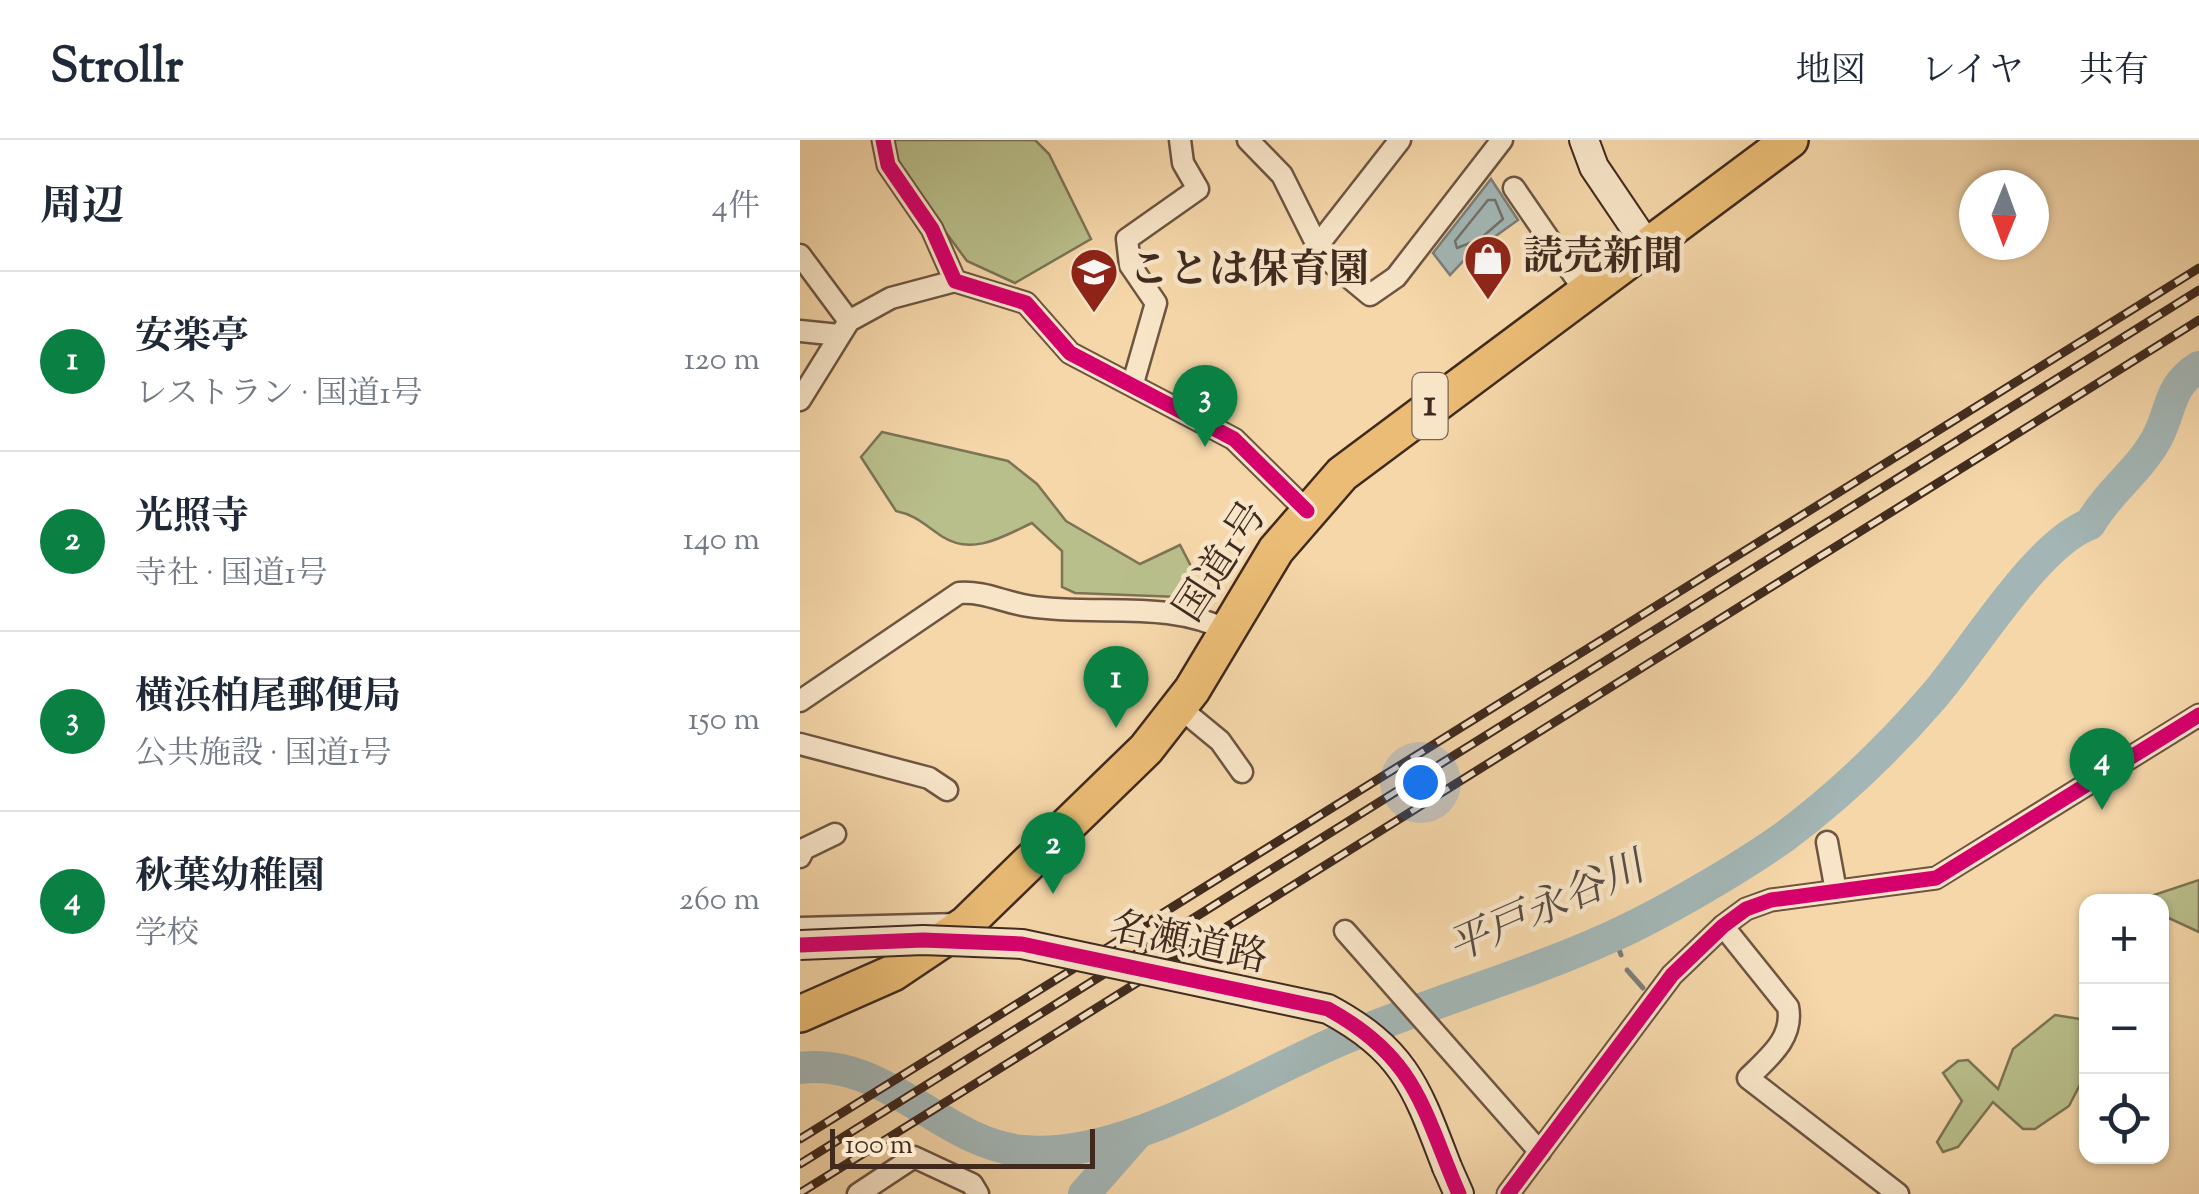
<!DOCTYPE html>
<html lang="ja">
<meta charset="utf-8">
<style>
:root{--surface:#fff;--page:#f2f2f3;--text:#1f2937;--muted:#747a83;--line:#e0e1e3;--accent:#0b8043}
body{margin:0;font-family:"Sorts Mill Goudy","Noto Serif JP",serif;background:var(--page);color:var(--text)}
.controls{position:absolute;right:30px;bottom:30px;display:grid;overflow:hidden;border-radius:20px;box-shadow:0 2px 8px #0004}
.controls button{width:90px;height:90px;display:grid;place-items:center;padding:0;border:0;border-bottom:2px solid var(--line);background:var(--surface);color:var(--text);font:50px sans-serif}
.compass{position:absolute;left:1159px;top:30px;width:90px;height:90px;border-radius:50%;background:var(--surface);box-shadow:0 2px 8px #0004;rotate:181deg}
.scale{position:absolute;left:30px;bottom:25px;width:265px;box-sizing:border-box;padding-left:10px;border:5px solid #402a1e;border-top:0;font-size:28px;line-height:35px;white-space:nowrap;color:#402a1e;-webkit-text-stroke:8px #f8e5c8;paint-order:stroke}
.you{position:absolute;left:620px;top:642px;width:35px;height:35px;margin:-25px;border:8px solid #fff;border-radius:50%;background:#1a73e8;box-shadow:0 0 0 15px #1a73e833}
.badge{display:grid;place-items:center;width:65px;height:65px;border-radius:50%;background:var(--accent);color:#fff;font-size:32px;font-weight:700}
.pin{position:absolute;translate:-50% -82px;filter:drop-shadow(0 2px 5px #0008)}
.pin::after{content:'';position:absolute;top:52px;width:35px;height:30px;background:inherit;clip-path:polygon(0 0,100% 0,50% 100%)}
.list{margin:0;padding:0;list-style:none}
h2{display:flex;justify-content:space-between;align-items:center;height:130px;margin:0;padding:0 40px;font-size:42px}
h2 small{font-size:32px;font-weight:400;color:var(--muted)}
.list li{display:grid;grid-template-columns:65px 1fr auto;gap:30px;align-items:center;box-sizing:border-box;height:180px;padding:0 40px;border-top:2px solid var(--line)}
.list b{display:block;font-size:38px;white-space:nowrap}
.list p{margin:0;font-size:32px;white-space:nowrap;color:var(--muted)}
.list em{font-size:32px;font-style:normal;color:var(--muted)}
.icon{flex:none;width:55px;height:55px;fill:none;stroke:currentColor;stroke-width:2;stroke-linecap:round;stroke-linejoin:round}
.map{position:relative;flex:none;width:1399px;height:1054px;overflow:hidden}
header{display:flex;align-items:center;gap:60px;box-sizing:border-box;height:140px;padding:0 50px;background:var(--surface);border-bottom:2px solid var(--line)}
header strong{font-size:48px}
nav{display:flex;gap:55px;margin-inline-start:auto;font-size:35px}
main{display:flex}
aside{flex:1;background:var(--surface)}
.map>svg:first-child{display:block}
</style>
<header>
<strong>Strollr</strong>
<nav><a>地図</a><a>レイヤ</a><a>共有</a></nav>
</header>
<main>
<aside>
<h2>周辺<small>4件</small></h2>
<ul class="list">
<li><span class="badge">1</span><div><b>安楽亭</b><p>レストラン · 国道1号</p></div><em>120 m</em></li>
<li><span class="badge">2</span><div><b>光照寺</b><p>寺社 · 国道1号</p></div><em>140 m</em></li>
<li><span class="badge">3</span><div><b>横浜柏尾郵便局</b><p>公共施設 · 国道1号</p></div><em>150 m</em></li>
<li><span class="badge">4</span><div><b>秋葉幼稚園</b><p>学校</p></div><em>260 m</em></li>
</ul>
</aside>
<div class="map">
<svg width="1399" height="1054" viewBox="0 0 1399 1054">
<rect width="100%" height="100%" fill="#f5d7aa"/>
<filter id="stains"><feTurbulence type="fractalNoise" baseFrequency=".002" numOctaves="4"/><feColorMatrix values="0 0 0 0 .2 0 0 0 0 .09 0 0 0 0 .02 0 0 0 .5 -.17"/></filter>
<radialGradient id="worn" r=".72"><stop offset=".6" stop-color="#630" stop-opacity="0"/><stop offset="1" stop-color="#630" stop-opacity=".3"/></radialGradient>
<g fill="#b9bf8b" stroke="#7c7454" stroke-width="2.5">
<polygon points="89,0 235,0 249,14 291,99 215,143 167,121 98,28"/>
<path d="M82,292L208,321L237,344L266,381L340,424L380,405L393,430L379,457L275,453L262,447V411L232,383C204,396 173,416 143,397C126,386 116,375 96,371L61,317Z"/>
<polygon points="1399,740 1399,792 1362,775 1362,762 1336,761"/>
<polygon points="1255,875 1286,880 1286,933 1269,966 1235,989 1223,989 1193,962 1158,1007 1143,1012 1137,1002 1162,961 1143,933 1158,921 1168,920 1198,949 1213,909"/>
</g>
<polygon fill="#a3b6b5" stroke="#7b7e79" stroke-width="2.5" points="691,39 718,80 668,116 650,135 633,113"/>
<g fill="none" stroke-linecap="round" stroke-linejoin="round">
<polygon stroke="#72706a" stroke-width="2.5" points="688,60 695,60 703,79 680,99 657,108 655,101"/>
<g stroke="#7b7e79" stroke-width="5">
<polyline points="814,796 821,815"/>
<polyline points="827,830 843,848"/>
</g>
<g stroke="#a3b6b5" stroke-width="32">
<path d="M0,928C84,916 141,1003 223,1011C320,1021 448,940 536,902C627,863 723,837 813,796C862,774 940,728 984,697C1039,656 1088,609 1133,557C1173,511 1236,404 1290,384C1308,352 1340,330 1357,298C1372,270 1368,246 1399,227"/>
<polyline points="284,1054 337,994"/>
</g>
<g stroke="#6d5541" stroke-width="25">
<g id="street">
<polyline points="83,0 88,25 132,89 155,141 226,163 270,213 434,299 507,371"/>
<polyline points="448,0 482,35 522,115 570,155 596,137 702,0"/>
<polyline points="714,48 784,150"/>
<polyline points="518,105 600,0"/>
<polyline points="0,115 49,181"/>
<polyline points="0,191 39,195"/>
<polyline points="333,243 356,163 330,125 327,99 398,49 383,23 380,0"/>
<polyline points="0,260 49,181 91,158 155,141"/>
<path d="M0,561L159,453C184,451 203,462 228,466C296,477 367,459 429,491"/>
<polyline points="380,568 420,601 442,632"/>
<polyline points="0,604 129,638 147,650"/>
<polyline points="1027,702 1036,751"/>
<polyline points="0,717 4,709 35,694"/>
<path d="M923,786L988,867C994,898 969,917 948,938L1098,1054"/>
<polyline points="0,788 159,784"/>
<polyline points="545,791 740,1012"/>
<polyline points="58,1054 114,1017 172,1044 178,1054"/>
<polyline points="708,1054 872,835 923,786 946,769 971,760 1136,738 1399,575"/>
</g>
</g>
<g stroke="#402a1e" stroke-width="32">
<g id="secondary">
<polyline points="784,0 794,27 846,104"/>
<polyline points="647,1027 659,1054"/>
</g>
</g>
<g stroke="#402a1e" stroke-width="40">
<polyline id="highway" points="0,874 93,833 166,784 346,609 392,550 476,410 542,334 990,0"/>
</g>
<use href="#street" stroke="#f8e5c8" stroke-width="20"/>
<use href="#secondary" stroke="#f8e5c8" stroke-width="28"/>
<use href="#highway" stroke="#eabc75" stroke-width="35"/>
<g stroke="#402a1e" stroke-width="9">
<g id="rail">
<polyline points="0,999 1399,128"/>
<polyline points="0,1024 1399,150"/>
<polyline points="0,1053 1399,180"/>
</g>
</g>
<use href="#rail" stroke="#f8e5c8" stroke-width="5" stroke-dasharray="15" stroke-linecap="butt"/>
<g stroke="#402a1e" stroke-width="32" stroke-linecap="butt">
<path id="secondary-bridge" d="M0,805L123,800L222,804L528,869C606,911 617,949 647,1027"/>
</g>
<use href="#secondary-bridge" stroke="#f8e5c8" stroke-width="28"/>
<g stroke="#f8e5c8" stroke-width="21">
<g id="cycleway">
<polyline points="83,0 88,25 132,89 155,141 226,163 270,213 434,299 507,371"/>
<path d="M0,805L123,800L222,804L528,869C617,918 622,968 659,1054"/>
<polyline points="708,1054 872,835 923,786 946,769 971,760 1136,738 1399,575"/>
</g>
</g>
<use href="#cycleway" stroke="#d6006c" stroke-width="15"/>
</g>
<defs>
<g id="shop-pin" transform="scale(2.5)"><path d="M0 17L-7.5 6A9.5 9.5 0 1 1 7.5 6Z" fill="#8f2418" stroke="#f8e5c8"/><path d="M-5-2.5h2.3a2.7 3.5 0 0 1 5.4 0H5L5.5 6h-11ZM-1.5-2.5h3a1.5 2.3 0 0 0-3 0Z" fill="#fff"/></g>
<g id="school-pin" transform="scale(2.5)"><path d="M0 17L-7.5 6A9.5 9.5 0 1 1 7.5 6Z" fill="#8f2418" stroke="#f8e5c8"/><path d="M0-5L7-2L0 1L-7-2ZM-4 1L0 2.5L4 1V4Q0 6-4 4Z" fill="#fff"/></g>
</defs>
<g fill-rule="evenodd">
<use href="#shop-pin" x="688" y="119"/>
<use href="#school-pin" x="294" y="132"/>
</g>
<g text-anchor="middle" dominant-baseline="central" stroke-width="9" stroke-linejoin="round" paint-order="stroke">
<rect fill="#f8e5c8" stroke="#776251" stroke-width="2.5" x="612.5" y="233" width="35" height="66" rx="8"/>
<g font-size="38" font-weight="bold" fill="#402a1e">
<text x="630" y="266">1</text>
</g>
<g font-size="40" font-weight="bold" fill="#402a1e" stroke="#f8e5c8" text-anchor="start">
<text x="723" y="119">読売新聞</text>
<text x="329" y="132">ことは保育園</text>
</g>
<g font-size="40" fill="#402a1e" stroke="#f8e5c8">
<text transform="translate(423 423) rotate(-57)">国道1号</text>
<text transform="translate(388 805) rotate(12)">名瀬道路</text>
</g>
<g font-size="42" font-style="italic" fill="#594d44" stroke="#f8e5c8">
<text transform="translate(747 770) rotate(-24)">平戸永谷川</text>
</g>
</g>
<rect width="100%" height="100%" filter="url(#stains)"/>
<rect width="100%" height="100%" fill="url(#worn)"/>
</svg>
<div class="controls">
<button>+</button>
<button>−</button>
<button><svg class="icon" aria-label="locate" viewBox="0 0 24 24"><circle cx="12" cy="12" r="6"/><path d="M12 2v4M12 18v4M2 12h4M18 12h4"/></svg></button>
</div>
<svg class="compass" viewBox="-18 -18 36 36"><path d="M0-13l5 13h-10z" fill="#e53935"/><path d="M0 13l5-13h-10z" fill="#747a83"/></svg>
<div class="scale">100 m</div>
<div class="you"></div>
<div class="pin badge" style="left:316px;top:588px">1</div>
<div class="pin badge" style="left:253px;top:754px">2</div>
<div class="pin badge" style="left:405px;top:307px">3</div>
<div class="pin badge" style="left:1302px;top:670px">4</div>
</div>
</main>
